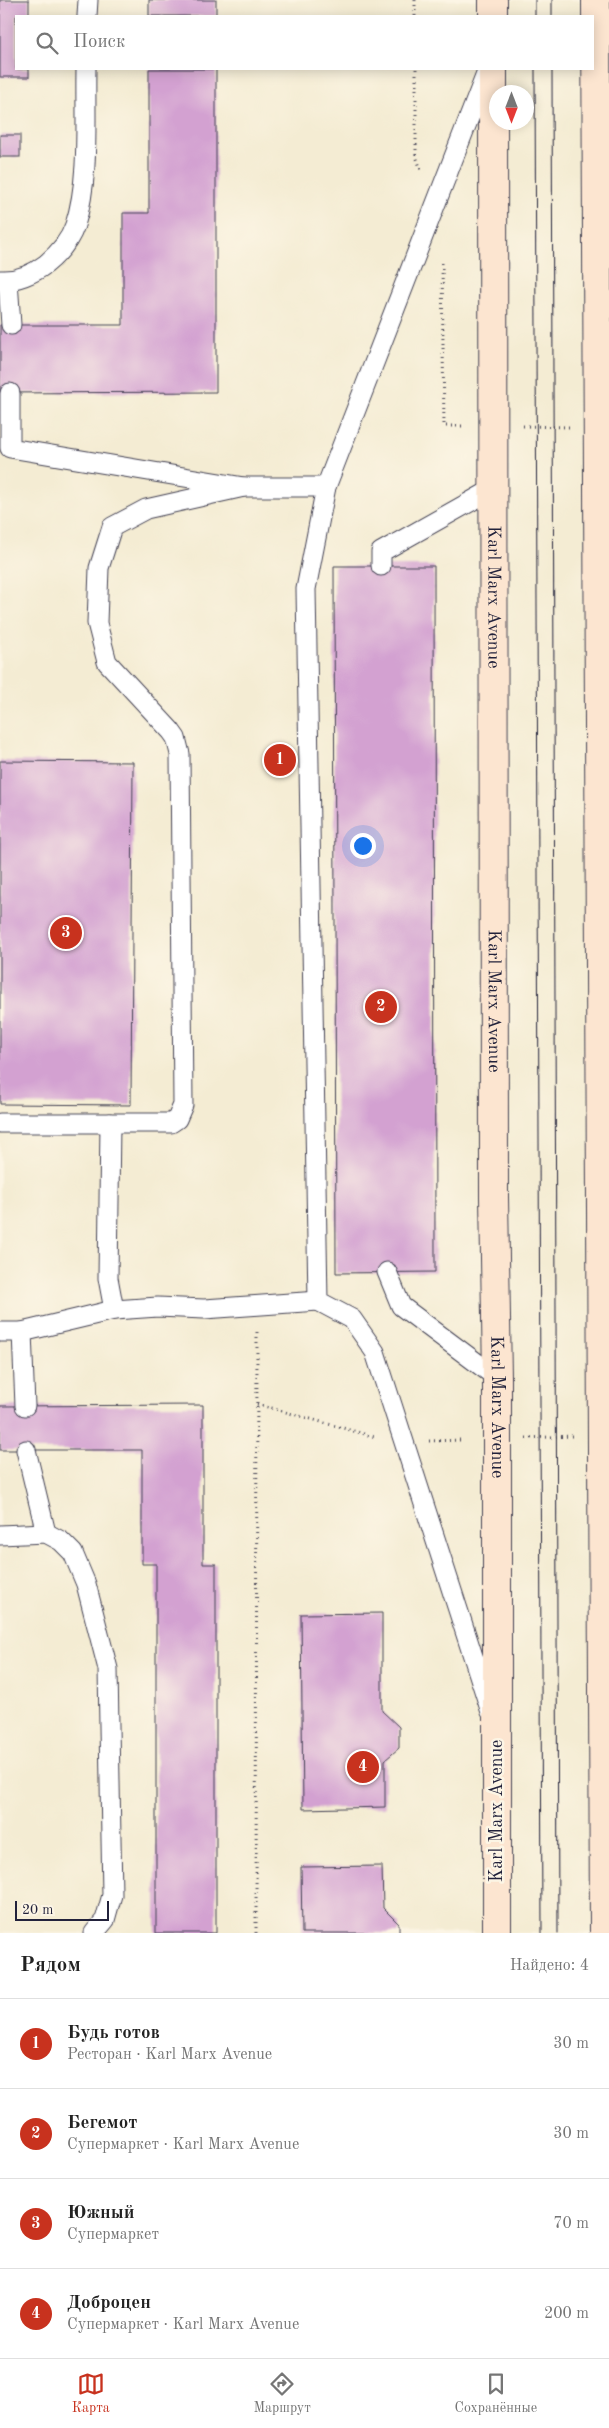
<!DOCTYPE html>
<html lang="ru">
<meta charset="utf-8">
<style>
:root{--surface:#fff;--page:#f6f6f6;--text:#222;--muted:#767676;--line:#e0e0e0;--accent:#c8321e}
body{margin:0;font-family:"Old Standard TT",serif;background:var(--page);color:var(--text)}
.compass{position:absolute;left:489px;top:85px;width:45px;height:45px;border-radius:50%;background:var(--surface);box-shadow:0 2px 12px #0003;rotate:180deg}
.scale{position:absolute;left:15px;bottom:12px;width:94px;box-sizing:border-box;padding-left:5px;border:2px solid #22223b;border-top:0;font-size:14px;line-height:18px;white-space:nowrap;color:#22223b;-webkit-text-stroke:4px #fcf5e5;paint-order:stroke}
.you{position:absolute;left:362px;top:845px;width:18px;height:18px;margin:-12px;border:4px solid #fff;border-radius:50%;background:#1a73e8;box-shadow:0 0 0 8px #1a73e833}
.badge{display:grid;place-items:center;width:32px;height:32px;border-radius:50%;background:var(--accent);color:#fff;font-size:16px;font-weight:700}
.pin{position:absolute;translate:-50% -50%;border:2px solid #fff;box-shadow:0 1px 5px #0006}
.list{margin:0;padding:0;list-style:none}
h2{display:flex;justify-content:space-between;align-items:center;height:65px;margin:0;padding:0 20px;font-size:21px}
h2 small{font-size:16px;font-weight:400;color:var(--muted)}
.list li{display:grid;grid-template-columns:32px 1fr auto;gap:15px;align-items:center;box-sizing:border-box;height:90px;padding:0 20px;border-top:1px solid var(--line)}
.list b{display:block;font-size:19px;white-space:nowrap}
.list p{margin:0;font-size:16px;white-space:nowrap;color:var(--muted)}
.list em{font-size:16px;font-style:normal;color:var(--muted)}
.icon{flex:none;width:28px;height:28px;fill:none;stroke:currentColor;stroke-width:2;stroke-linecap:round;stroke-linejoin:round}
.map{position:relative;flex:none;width:609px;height:1933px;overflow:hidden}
.search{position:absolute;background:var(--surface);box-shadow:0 2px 12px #0003;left:15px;right:15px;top:15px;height:55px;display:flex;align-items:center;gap:12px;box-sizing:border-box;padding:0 18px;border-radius:0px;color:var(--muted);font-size:19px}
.sheet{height:425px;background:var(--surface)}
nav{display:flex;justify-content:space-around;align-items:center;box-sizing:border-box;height:70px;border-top:1px solid var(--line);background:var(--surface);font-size:14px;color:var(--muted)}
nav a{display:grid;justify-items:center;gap:2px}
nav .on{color:var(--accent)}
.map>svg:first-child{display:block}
</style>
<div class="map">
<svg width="609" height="1933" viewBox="0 0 609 1933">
<rect width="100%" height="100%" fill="#fcf5e5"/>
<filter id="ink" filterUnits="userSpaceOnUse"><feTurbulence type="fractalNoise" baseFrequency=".02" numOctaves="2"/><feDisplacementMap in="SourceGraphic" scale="10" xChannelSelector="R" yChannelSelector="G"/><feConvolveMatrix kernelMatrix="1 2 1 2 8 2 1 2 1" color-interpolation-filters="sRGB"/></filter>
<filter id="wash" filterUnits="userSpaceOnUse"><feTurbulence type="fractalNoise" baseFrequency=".0096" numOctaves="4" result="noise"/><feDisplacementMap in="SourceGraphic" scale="20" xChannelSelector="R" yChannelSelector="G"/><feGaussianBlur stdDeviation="1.12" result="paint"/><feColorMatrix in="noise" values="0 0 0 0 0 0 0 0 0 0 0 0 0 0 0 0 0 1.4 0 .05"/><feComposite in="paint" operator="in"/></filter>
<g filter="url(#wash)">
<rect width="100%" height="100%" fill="#f4ecd3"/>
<g id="blocks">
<g fill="#d3a1d1">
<polygon points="0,0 29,0 29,16 16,16 16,69 29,69 29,77 0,77"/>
<rect x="149" y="0" width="67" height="16"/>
<polygon points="149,69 216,69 216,392 0,393 0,325 123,325 123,213 149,213"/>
<rect x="0" y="135" width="20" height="22"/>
<polygon points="334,566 434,566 435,1272 336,1273"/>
<polygon points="0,761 133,762 131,1105 0,1104"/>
<polygon points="203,1405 203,1564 216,1564 216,1933 156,1933 156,1564 142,1564 142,1450 0,1450 0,1406"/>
<polygon points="382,1613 382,1711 399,1727 399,1748 385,1760 385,1807 303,1809 301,1614"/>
<polygon points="382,1866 383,1908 399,1924 399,1933 302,1933 301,1867"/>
</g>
</g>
</g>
<g filter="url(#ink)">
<use href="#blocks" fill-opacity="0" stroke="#424052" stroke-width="1"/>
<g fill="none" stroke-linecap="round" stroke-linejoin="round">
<g stroke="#424052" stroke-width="21">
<g id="lane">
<polyline points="87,16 88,0"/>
<polyline points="488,69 326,487 306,589 318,1301 352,1319 375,1352 491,1712"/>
<path d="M0,280C16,281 33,274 46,264C58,254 70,240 75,225C90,178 85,118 86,69"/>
<polyline points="8,281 11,325"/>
<polyline points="10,393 10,448 244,487 326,487"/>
<polyline points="381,566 381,552 493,489"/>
<polyline points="0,1123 110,1123 108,1278 114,1310 158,1307 204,1309 318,1301"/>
<polyline points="110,1123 171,1123 177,1119 183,1105 180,754 176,738 171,731 107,662 97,623 99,568 112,527 146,509 244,487"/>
<polyline points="387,1272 401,1306 497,1378"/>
<polyline points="0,1332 22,1332"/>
<polyline points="25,1406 22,1332 114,1310"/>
<polyline points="26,1450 46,1533"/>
<polyline points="0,1535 46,1533 61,1541 73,1553 86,1584 108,1669 112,1895 105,1920 94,1933"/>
</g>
</g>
<g stroke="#424052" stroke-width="30">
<g id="secondary">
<polyline points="493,0 493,16"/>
<polyline points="596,0 604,1933"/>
<path id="s1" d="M493,69L494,1197L497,1378V1933"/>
</g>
</g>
<g stroke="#424052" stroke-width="3" stroke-dasharray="1 4" stroke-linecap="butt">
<polyline points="415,0 415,16"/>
<polyline points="416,69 416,156 421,170"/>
<polyline points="442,263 444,426 463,426"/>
<polyline points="523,426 569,427"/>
<polyline points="257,1404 375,1437"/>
<polyline points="526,1438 572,1436"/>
<polyline points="429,1441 463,1440"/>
<polyline points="256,1933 257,1331"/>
</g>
<use href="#lane" stroke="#fff" stroke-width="19"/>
<use href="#secondary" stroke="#fce5d0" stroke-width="28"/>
<g stroke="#22223b" stroke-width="1">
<polyline points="535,0 535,16"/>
<polyline points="552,0 552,16"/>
<polyline points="535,69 542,1933"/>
<polyline points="552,69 558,1933"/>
</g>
</g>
</g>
<g text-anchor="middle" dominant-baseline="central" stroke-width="5" stroke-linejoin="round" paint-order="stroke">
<g font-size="18" fill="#22223b" stroke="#fcf5e5">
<text stroke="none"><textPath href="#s1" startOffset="528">Karl Marx Avenue</textPath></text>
<text stroke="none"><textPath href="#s1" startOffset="932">Karl Marx Avenue</textPath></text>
<text stroke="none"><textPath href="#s1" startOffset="1338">Karl Marx Avenue</textPath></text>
<text transform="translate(497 1811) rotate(-90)">Karl Marx Avenue</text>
</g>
</g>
</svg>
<svg class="compass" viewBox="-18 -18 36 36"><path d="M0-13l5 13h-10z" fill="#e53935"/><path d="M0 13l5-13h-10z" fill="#767676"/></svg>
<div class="scale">20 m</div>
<div class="you"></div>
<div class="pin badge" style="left:280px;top:760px">1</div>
<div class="pin badge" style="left:381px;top:1007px">2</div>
<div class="pin badge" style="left:66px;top:933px">3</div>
<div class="pin badge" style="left:363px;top:1767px">4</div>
<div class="search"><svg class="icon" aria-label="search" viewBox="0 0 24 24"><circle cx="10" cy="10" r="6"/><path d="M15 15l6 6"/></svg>Поиск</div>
</div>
<section class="sheet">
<h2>Рядом<small>Найдено: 4</small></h2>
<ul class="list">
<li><span class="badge">1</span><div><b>Будь готов</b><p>Ресторан · Karl Marx Avenue</p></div><em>30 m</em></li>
<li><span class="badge">2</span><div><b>Бегемот</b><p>Супермаркет · Karl Marx Avenue</p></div><em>30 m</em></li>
<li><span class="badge">3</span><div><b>Южный</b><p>Супермаркет</p></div><em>70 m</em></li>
<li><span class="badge">4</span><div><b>Доброцен</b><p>Супермаркет · Karl Marx Avenue</p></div><em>200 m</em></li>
</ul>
</section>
<nav>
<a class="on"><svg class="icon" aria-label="map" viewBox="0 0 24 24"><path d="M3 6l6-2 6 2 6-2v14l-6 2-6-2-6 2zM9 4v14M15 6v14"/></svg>Карта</a>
<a><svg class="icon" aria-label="directions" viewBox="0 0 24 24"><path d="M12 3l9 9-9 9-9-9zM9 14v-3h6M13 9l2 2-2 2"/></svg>Маршрут</a>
<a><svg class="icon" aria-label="saved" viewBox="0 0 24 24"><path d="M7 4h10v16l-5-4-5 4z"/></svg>Сохранённые</a>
</nav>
